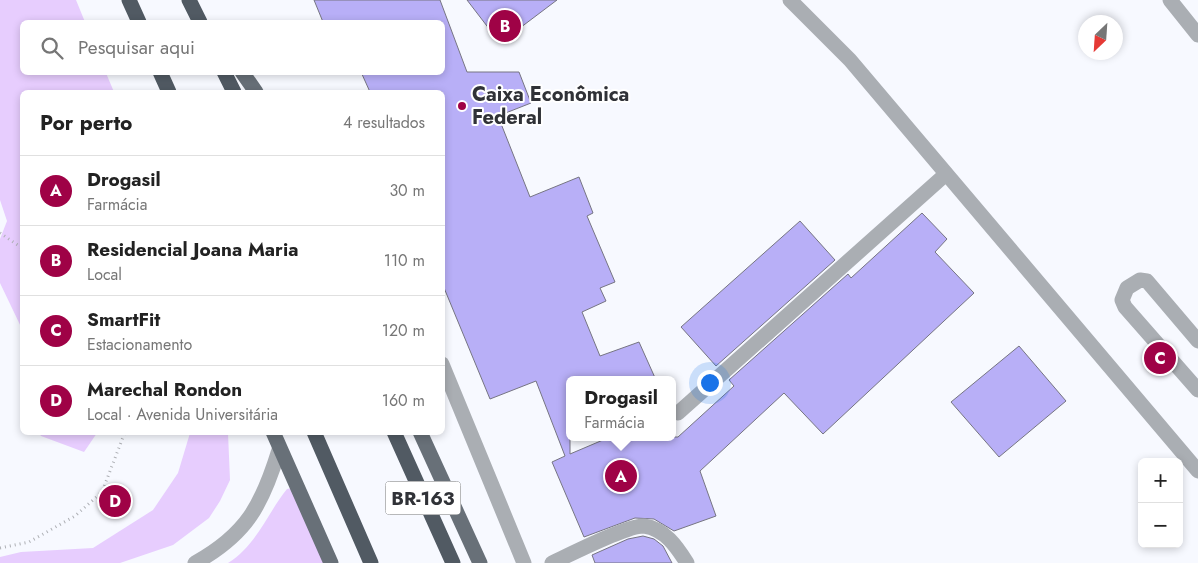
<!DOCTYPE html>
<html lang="pt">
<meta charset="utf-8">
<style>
:root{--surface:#fff;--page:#f6f6f6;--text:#222;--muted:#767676;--line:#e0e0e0;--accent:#9f0246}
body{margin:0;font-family:Jost,sans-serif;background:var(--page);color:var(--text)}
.controls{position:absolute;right:15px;bottom:15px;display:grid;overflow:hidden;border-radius:8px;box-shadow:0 2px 8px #0003}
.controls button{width:45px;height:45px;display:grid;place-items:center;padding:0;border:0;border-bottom:1px solid var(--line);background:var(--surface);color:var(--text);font:25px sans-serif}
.compass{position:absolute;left:1078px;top:15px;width:45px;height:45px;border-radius:50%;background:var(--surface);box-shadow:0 2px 8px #0003;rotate:205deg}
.you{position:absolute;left:709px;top:382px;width:18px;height:18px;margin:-12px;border:4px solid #fff;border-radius:50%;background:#1a73e8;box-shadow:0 0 0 8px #1a73e833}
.badge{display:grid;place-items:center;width:32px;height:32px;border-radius:50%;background:var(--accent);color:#fff;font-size:16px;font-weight:700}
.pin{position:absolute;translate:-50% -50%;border:2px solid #fff;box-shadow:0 1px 5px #0006}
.popup{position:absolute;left:566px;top:376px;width:110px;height:65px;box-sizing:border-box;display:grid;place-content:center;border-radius:8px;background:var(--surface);filter:drop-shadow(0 1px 4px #0005);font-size:16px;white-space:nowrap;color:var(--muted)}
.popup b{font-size:19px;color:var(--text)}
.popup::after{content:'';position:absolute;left:50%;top:100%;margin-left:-10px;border:10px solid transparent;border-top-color:var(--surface)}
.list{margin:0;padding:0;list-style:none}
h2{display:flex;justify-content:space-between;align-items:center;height:65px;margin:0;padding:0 20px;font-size:21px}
h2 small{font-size:16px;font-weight:400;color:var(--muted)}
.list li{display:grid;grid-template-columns:32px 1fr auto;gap:15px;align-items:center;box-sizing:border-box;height:70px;padding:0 20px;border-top:1px solid var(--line)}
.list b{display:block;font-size:19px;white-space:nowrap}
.list p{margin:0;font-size:16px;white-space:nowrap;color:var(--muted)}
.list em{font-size:16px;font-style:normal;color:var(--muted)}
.icon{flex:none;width:28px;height:28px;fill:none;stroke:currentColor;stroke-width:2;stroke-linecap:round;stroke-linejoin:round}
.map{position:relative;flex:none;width:1198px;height:563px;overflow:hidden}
.search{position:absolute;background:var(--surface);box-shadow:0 2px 8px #0003;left:20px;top:20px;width:425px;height:55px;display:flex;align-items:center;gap:12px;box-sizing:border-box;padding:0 18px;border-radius:8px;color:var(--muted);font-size:19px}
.panel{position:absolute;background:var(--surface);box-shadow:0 2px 8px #0003;left:20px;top:90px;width:425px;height:345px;border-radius:8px}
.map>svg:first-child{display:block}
</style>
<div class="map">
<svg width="1198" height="563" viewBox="0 0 1198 563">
<rect width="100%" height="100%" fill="#f7f9ff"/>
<g fill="#e7cdfe">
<polygon points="0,0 76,0 85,22 22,22 22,72 106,73 114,92 22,92 22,329 0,283 0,239 7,221 0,200"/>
<polygon points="39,433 97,433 84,452 41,436"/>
<polygon points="190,433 228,433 230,480 220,501 209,518 173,545 120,563 0,563 0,557 21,552 93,548 153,510 178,473"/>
<path d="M292,488L327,563H228C256,546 267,514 287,489Z"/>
</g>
<g fill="#b8aff7" stroke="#767582">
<polygon points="314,0 440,0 467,72 519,72 531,103 498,116 530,197 579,177 593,213 587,216 615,282 600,288 606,301 582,312 600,356 639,342 656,380 570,380 570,454 610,437 678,437 734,386 729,380 848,274 851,278 922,213 947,239 935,252 974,293 823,434 784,393 700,471 716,516 674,531 654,519 635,518 584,537 552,462 565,456 536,381 490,399 442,283 442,92 370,92 361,72 442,72 442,22 323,22"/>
<polygon points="467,0 557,0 500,43"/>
<polygon points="800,221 835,260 716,366 681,327"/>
<polygon points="1019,346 1066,401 999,457 951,402"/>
<polygon points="643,536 654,539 663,546 672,563 595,563 592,555 628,539"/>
</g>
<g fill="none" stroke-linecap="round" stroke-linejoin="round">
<g stroke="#aeb0b5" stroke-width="3" stroke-dasharray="1 4" stroke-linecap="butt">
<polyline points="0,233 22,248"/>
<polyline points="0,548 29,542 75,516 102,492 125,432"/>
</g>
<g stroke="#aaaeb3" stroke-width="15">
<polyline points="790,0 850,60 1198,471"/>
<polyline points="1170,0 1198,35"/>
<polyline points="1198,341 1147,281 1140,280 1127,288 1122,300 1125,307 1198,390"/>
<polyline points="442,364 524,563"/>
<polyline points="678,413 946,174"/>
<path d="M195,563C247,534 262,505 279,450"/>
<path d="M552,563C569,555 628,525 644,526C665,529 677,547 687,563"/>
</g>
<g stroke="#687078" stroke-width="15">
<polyline points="242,72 256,92"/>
<polyline points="273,432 331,563"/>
<polyline points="420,432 480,563"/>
</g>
<g stroke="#515a63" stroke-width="15">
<polyline points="129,0 139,22"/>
<polyline points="189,0 200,22"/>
<polyline points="160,72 169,92"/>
<polyline points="224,72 234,92"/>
<polyline points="314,432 371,563"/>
<polyline points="394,432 453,563"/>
</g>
</g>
<circle fill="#9f0246" stroke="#fff" stroke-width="2" cx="462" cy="106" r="5"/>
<g text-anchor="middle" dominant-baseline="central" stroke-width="4" stroke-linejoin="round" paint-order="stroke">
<rect fill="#fff" stroke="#6e7073" stroke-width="1" x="385.5" y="481.5" width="75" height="33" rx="4"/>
<g font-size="19" font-weight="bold" fill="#303237">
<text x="423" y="498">BR-163</text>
</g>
<g font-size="20" font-weight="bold" fill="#303237" stroke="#fff" text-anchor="start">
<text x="472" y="94">Caixa Econômica<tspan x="472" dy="23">Federal</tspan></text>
</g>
</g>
</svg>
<div class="controls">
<button>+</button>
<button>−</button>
</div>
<svg class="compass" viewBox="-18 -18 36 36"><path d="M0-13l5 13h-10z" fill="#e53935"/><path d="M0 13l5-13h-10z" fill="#767676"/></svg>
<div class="you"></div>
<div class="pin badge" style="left:621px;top:476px">A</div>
<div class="popup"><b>Drogasil</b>Farmácia</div>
<div class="pin badge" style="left:505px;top:26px">B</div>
<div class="pin badge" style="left:1160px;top:358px">C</div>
<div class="pin badge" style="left:115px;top:501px">D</div>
<div class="search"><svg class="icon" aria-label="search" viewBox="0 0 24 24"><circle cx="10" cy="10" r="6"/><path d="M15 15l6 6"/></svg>Pesquisar aqui</div>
<section class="panel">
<h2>Por perto<small>4 resultados</small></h2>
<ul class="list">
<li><span class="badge">A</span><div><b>Drogasil</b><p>Farmácia</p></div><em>30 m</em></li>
<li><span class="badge">B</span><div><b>Residencial Joana Maria</b><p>Local</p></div><em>110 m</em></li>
<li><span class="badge">C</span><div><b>SmartFit</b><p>Estacionamento</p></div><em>120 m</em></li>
<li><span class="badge">D</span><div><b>Marechal Rondon</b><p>Local · Avenida Universitária</p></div><em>160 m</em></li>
</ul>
</section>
</div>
